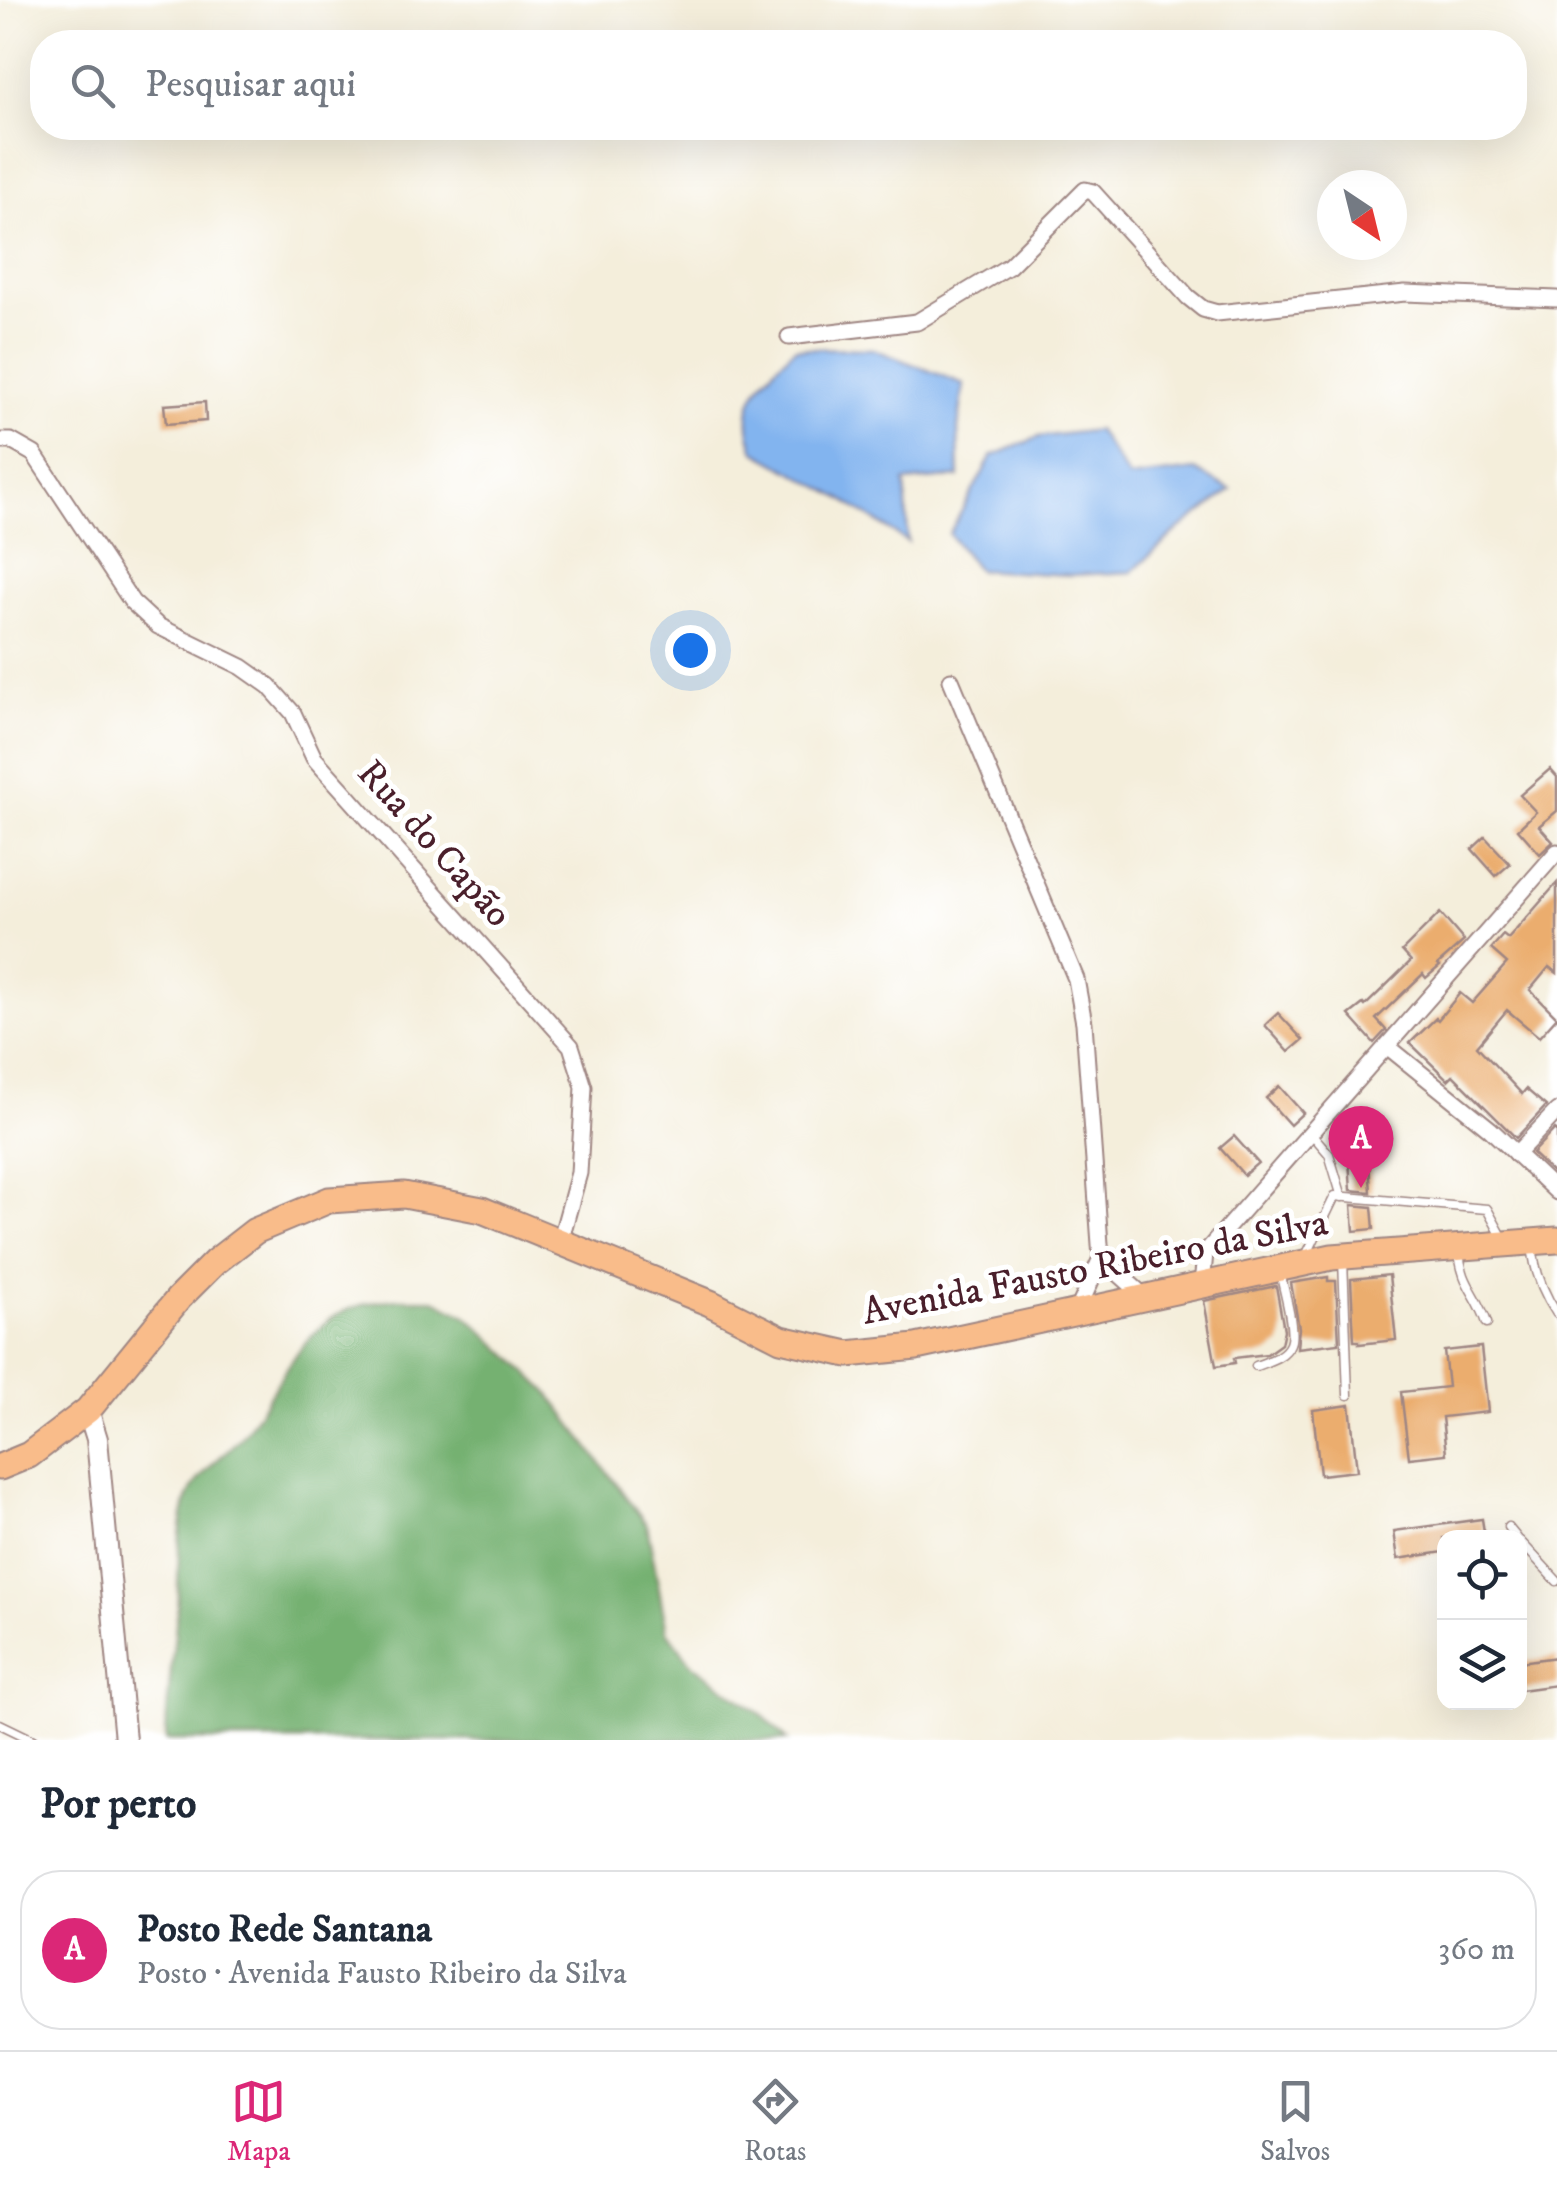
<!DOCTYPE html>
<html lang="pt">
<meta charset="utf-8">
<style>
:root{--surface:#fff;--page:#f2f2f3;--text:#1f2937;--muted:#747a83;--line:#e0e1e3;--accent:#db2777}
body{margin:0;font-family:"IM FELL DW Pica",serif;background:var(--page);color:var(--text)}
.controls{position:absolute;right:30px;bottom:30px;display:grid;overflow:hidden;border-radius:20px;box-shadow:0 10px 40px #0002}
.controls button{width:90px;height:90px;display:grid;place-items:center;padding:0;border:0;border-bottom:2px solid var(--line);background:var(--surface);color:var(--text);font:50px sans-serif}
.compass{position:absolute;left:1317px;top:170px;width:90px;height:90px;border-radius:50%;background:var(--surface);box-shadow:0 10px 40px #0002;rotate:145deg}
.you{position:absolute;left:690px;top:650px;width:35px;height:35px;margin:-25px;border:8px solid #fff;border-radius:50%;background:#1a73e8;box-shadow:0 0 0 15px #1a73e833}
.badge{display:grid;place-items:center;width:65px;height:65px;border-radius:50%;background:var(--accent);color:#fff;font-size:32px;font-weight:700}
.pin{position:absolute;translate:-50% -82px;filter:drop-shadow(0 2px 5px #0008)}
.pin::after{content:'';position:absolute;top:52px;width:35px;height:30px;background:inherit;clip-path:polygon(0 0,100% 0,50% 100%)}
.list{margin:0;padding:0;list-style:none}
h2{display:flex;justify-content:space-between;align-items:center;height:130px;margin:0;padding:0 40px;font-size:42px}
h2 small{font-size:32px;font-weight:400;color:var(--muted)}
.list li{display:grid;grid-template-columns:65px 1fr auto;gap:30px;align-items:center;box-sizing:border-box;height:160px;margin:0 20px 20px;padding:0 20px;border:2px solid var(--line);border-radius:40px}
.list b{display:block;font-size:38px;white-space:nowrap}
.list p{margin:0;font-size:32px;white-space:nowrap;color:var(--muted)}
.list em{font-size:32px;font-style:normal;color:var(--muted)}
.icon{flex:none;width:55px;height:55px;fill:none;stroke:currentColor;stroke-width:2;stroke-linecap:round;stroke-linejoin:round}
.map{position:relative;flex:none;width:1557px;height:1740px;overflow:hidden}
.search{position:absolute;background:var(--surface);box-shadow:0 10px 40px #0002;left:30px;right:30px;top:30px;height:110px;display:flex;align-items:center;gap:25px;box-sizing:border-box;padding:0 35px;border-radius:40px;color:var(--muted);font-size:38px}
.sheet{height:310px;background:var(--surface)}
nav{display:flex;justify-content:space-around;align-items:center;box-sizing:border-box;height:140px;border-top:2px solid var(--line);background:var(--surface);font-size:28px;color:var(--muted)}
nav a{display:grid;justify-items:center;gap:5px}
nav .on{color:var(--accent)}
.map>svg:first-child{display:block}
</style>
<div class="map">
<svg width="1557" height="1740" viewBox="0 0 1557 1740">
<rect width="100%" height="100%" fill="#fff"/>
<filter id="ink" filterUnits="userSpaceOnUse"><feTurbulence type="fractalNoise" baseFrequency=".01" numOctaves="2"/><feDisplacementMap in="SourceGraphic" scale="20" xChannelSelector="R" yChannelSelector="G"/><feConvolveMatrix kernelMatrix="1 2 1 2 8 2 1 2 1" color-interpolation-filters="sRGB"/></filter>
<filter id="wash" filterUnits="userSpaceOnUse"><feTurbulence type="fractalNoise" baseFrequency=".0048" numOctaves="4" result="noise"/><feDisplacementMap in="SourceGraphic" scale="40" xChannelSelector="R" yChannelSelector="G"/><feGaussianBlur stdDeviation="2.25" result="paint"/><feColorMatrix in="noise" values="0 0 0 0 0 0 0 0 0 0 0 0 0 0 0 0 0 1.4 0 .05"/><feComposite in="paint" operator="in"/></filter>
<g filter="url(#wash)">
<rect width="100%" height="100%" fill="#f4eedb"/>
<path fill="#75b171" stroke="#60684e" stroke-width="2.5" d="M396,1299H433L468,1317L547,1391L647,1525L667,1631L691,1663L762,1715L788,1740H166C166,1696 174,1654 177,1610C180,1571 175,1535 188,1497C196,1476 223,1456 238,1440C271,1403 290,1348 331,1319C351,1305 372,1302 396,1299Z"/>
<g fill="#82b4ef" stroke="#666a8d" stroke-width="2.5">
<path d="M795,348L873,349L964,384L958,429L959,477L905,482L908,542L842,499L755,451C736,402 761,381 795,348Z"/>
<polygon points="1097,430 1129,478 1195,470 1231,490 1177,531 1132,572 1070,575 978,570 949,534 992,456 1039,437"/>
</g>
<g id="blocks">
<g fill="#ebad6e">
<polygon points="205,402 206,421 166,424 164,405"/>
<polygon points="1550,769 1557,777 1557,811 1539,826 1553,842 1540,854 1518,829 1536,812 1520,795"/>
<polygon points="1485,837 1510,864 1496,876 1472,849"/>
<polygon points="1557,883 1557,973 1549,967 1530,990 1557,1017 1539,1037 1507,1010 1477,1046 1522,1094 1526,1089 1546,1106 1516,1138 1453,1075 1448,1080 1410,1043 1436,1018 1438,1020 1460,993 1472,1003 1507,963 1491,949 1503,935 1508,939"/>
<polygon points="1440,913 1464,941 1438,964 1440,966 1426,978 1423,974 1376,1019 1386,1030 1374,1043 1349,1015 1363,1004 1365,1006 1411,961 1402,951"/>
<polygon points="1278,1013 1303,1040 1289,1052 1265,1025"/>
<polygon points="1279,1086 1303,1113 1290,1125 1266,1098"/>
<polygon points="1375,1127 1376,1144 1368,1148 1371,1192 1351,1190 1348,1145 1337,1146 1335,1130"/>
<polygon points="1555,1129 1557,1131 1557,1177 1532,1153"/>
<polygon points="1234,1136 1258,1163 1244,1175 1220,1148"/>
<polygon points="1352,1205 1372,1207 1374,1229 1354,1231"/>
<polygon points="1389,1275 1396,1340 1359,1344 1359,1341 1354,1341 1351,1279"/>
<polygon points="1328,1277 1328,1281 1336,1281 1339,1343 1297,1348 1299,1328 1291,1283"/>
<polygon points="1276,1286 1284,1330 1281,1344 1267,1354 1234,1358 1235,1363 1216,1366 1204,1301"/>
<polygon points="1481,1347 1488,1412 1442,1417 1446,1454 1409,1458 1401,1392 1448,1387 1444,1351"/>
<polygon points="1350,1405 1357,1471 1320,1475 1313,1410"/>
<polygon points="1482,1519 1485,1538 1444,1538 1444,1552 1398,1559 1394,1531"/>
<polygon points="1557,1657 1557,1685 1520,1690 1520,1662"/>
</g>
</g>
</g>
<g filter="url(#ink)">
<use href="#blocks" fill-opacity="0" stroke="#9f8683" stroke-width="2.5"/>
<g fill="none" stroke-linecap="round" stroke-linejoin="round">
<g stroke="#9f8683" stroke-width="11">
<g id="service">
<polyline points="1311,1133 1329,1154 1342,1197"/>
<path d="M1532,1244C1534,1270 1543,1293 1557,1314"/>
<path d="M1459,1249C1461,1286 1477,1292 1487,1323"/>
<polyline points="1305,1258 1335,1196 1487,1209 1504,1240"/>
<polyline points="1343,1259 1348,1395"/>
<path d="M1256,1366C1268,1361 1285,1357 1290,1344C1296,1330 1283,1288 1280,1271"/>
<polyline points="1508,1527 1517,1538"/>
<polyline points="1520,1541 1557,1581"/>
<polyline points="0,1724 33,1740"/>
</g>
</g>
<g stroke="#9f8683" stroke-width="19">
<g id="minor">
<polyline points="789,337 917,322 1009,266 1085,190 1093,192 1188,297 1203,309 1217,313 1405,293 1557,299"/>
<polyline points="0,441 11,441 34,454 132,602 158,626 242,667 269,686 293,713 314,758 571,1046 584,1087 579,1173 560,1242"/>
<polyline points="951,680 1076,979 1084,1023 1101,1258 1077,1312"/>
<polyline points="1387,1046 1490,1129 1557,1192"/>
<polyline points="1516,1154 1557,1111"/>
<polyline points="1101,1258 1145,1297"/>
<polyline points="1202,1285 1205,1253 1557,852"/>
</g>
</g>
<g stroke="#9f8683" stroke-width="24">
<polyline id="tertiary" points="88,1410 97,1439 125,1740"/>
</g>
<g stroke="#9f8683" stroke-width="29">
<polyline id="primary" points="0,1467 29,1455 88,1410 179,1298 215,1262 255,1231 329,1200 404,1195 482,1210 710,1303 781,1339 848,1354 916,1347 1332,1257 1557,1240"/>
</g>
<use href="#service" stroke="#fff" stroke-width="8"/>
<use href="#minor" stroke="#fff" stroke-width="15"/>
<use href="#tertiary" stroke="#fff" stroke-width="20"/>
<use href="#primary" stroke="#f9bc8a" stroke-width="25"/>
</g>
</g>
<g text-anchor="middle" dominant-baseline="central" stroke-width="10" stroke-linejoin="round" paint-order="stroke">
<g font-size="38" fill="#4a1f2b" stroke="#fff">
<text transform="translate(434 844) rotate(48)">Rua do Capão</text>
<text transform="translate(1095 1268) rotate(-11)">Avenida Fausto Ribeiro da Silva</text>
</g>
</g>
</svg>
<div class="controls">
<button><svg class="icon" aria-label="locate" viewBox="0 0 24 24"><circle cx="12" cy="12" r="6"/><path d="M12 2v4M12 18v4M2 12h4M18 12h4"/></svg></button>
<button><svg class="icon" aria-label="layers" viewBox="0 0 24 24"><path d="M12 4l9 5-9 5-9-5zM3 14l9 5 9-5"/></svg></button>
</div>
<svg class="compass" viewBox="-18 -18 36 36"><path d="M0-13l5 13h-10z" fill="#e53935"/><path d="M0 13l5-13h-10z" fill="#747a83"/></svg>
<div class="you"></div>
<div class="pin badge" style="left:1361px;top:1188px">A</div>
<div class="search"><svg class="icon" aria-label="search" viewBox="0 0 24 24"><circle cx="10" cy="10" r="6"/><path d="M15 15l6 6"/></svg>Pesquisar aqui</div>
</div>
<section class="sheet">
<h2>Por perto<small></small></h2>
<ul class="list">
<li><span class="badge">A</span><div><b>Posto Rede Santana</b><p>Posto · Avenida Fausto Ribeiro da Silva</p></div><em>360 m</em></li>
</ul>
</section>
<nav>
<a class="on"><svg class="icon" aria-label="map" viewBox="0 0 24 24"><path d="M3 6l6-2 6 2 6-2v14l-6 2-6-2-6 2zM9 4v14M15 6v14"/></svg>Mapa</a>
<a><svg class="icon" aria-label="directions" viewBox="0 0 24 24"><path d="M12 3l9 9-9 9-9-9zM9 14v-3h6M13 9l2 2-2 2"/></svg>Rotas</a>
<a><svg class="icon" aria-label="saved" viewBox="0 0 24 24"><path d="M7 4h10v16l-5-4-5 4z"/></svg>Salvos</a>
</nav>
